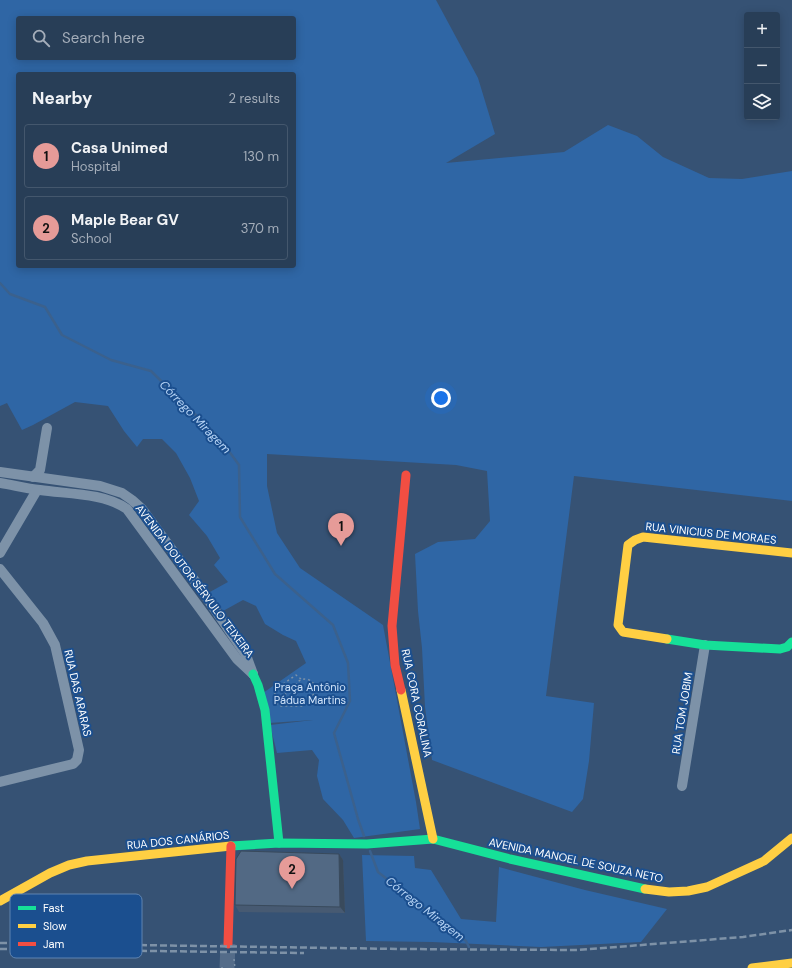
<!DOCTYPE html>
<meta charset="utf-8">
<style>
:root{--surface:#283e57;--page:#30455d;--text:#f1f3f6;--muted:#a5aeba;--line:#44576d;--accent:#e69b98}
body{margin:0;font-family:"DM Sans",sans-serif;background:var(--page);color:var(--text)}
.controls{position:absolute;right:12px;top:12px;display:grid;overflow:hidden;border-radius:4px;box-shadow:0 2px 10px #0003}
.controls button{width:36px;height:36px;display:grid;place-items:center;padding:0;border:0;border-bottom:1px solid var(--line);background:var(--surface);color:var(--text);font:20px sans-serif}
.you{position:absolute;left:441px;top:398px;width:14px;height:14px;margin:-10px;border:3px solid #fff;border-radius:50%;background:#1a73e8;box-shadow:0 0 0 6px #1a73e833}
.badge{display:grid;place-items:center;width:26px;height:26px;border-radius:50%;background:var(--accent);color:#111;font-size:13px;font-weight:700}
.pin{position:absolute;translate:-50% -33px;filter:drop-shadow(0 1px 2px #0008)}
.pin::after{content:'';position:absolute;top:21px;width:14px;height:12px;background:inherit;clip-path:polygon(0 0,100% 0,50% 100%)}
.list{margin:0;padding:0;list-style:none}
h2{display:flex;justify-content:space-between;align-items:center;height:52px;margin:0;padding:0 16px;font-size:17px}
h2 small{font-size:13px;font-weight:400;color:var(--muted)}
.list li{display:grid;grid-template-columns:26px 1fr auto;gap:12px;align-items:center;box-sizing:border-box;height:64px;margin:0 8px 8px;padding:0 8px;border:1px solid var(--line);border-radius:4px}
.list b{display:block;font-size:15px;white-space:nowrap}
.list p{margin:0;font-size:13px;white-space:nowrap;color:var(--muted)}
.list em{font-size:13px;font-style:normal;color:var(--muted)}
.icon{flex:none;width:22px;height:22px;fill:none;stroke:currentColor;stroke-width:2;stroke-linecap:round;stroke-linejoin:round}
.map{position:relative;flex:none;width:792px;height:968px;overflow:hidden}
.search{position:absolute;background:var(--surface);box-shadow:0 2px 10px #0003;left:16px;top:16px;width:280px;height:44px;display:flex;align-items:center;gap:10px;box-sizing:border-box;padding:0 14px;border-radius:4px;color:var(--muted);font-size:15px}
.panel{position:absolute;background:var(--surface);box-shadow:0 2px 10px #0003;left:16px;top:72px;width:280px;height:196px;border-radius:4px}
.map>svg:first-child{display:block}
</style>
<div class="map">
<svg width="792" height="968" viewBox="0 0 792 968">
<rect width="100%" height="100%" fill="#365274"/>
<g fill="#2f66a5" fill-rule="evenodd">
<path d="M0,0H436L478,78L495,134L446,163L564,152L608,125L637,136L663,157L709,178L742,179L792,171V501L574,476L546,696L594,703L589,761L583,799L572,812L432,760L425,707L422,648L418,611L415,554L438,542L475,539L490,521L487,471L456,465L267,454V486L277,533L300,568L383,625L416,802L420,829L354,838L343,820L323,799L317,776L319,760L312,750L277,753L270,725L313,720L269,723L263,693L306,663L296,641L283,635L265,624L256,606L243,600L223,611L208,593L228,582L214,565L220,558L207,536L189,515L199,501L190,478L176,453L162,439H143L137,447L124,431L108,406L75,402L33,425L22,430L7,403L0,406ZM18,18H294V58H18ZM18,74H294V266H18Z"/>
<polygon points="362,855 414,856 415,868 431,870 461,919 496,922 499,867 585,890 667,909 641,942 541,947 432,942 366,941"/>
</g>
<g fill="none" stroke-linecap="round" stroke-linejoin="round">
<g stroke="#3b618d" stroke-width="2.5">
<polyline points="0,283 10,294 45,307 62,335 111,360 151,371 220,439 239,465 240,517 275,574 333,625 348,663 350,701 334,733 358,819 364,836"/>
<polyline points="370,851 378,872 466,941 469,947"/>
</g>
<polyline stroke="#546c89" stroke-width="15" stroke-dasharray="15 8" stroke-linecap="butt" points="227,968 228,944"/>
<g stroke="#7d92a8" stroke-width="1.5" stroke-dasharray="2 3" stroke-linecap="butt">
<path d="M301,679L296,675L276,689C274,694 275,699 277,704L281,706H304L305,699"/>
<circle cx="305" cy="689" r="10"/>
<polyline points="275,698 296,690"/>
<polyline points="234,959 235,968"/>
<polyline points="222,968 222,967"/>
</g>
<g stroke="#7d92a8" stroke-width="10">
<polyline points="0,472 100,486 122,493 132,500 142,509 203,592 246,655 253,674"/>
<polyline points="33,477 40,470 47,428"/>
<path d="M0,483C13,485 27,489 40,490C67,494 104,493 127,509L237,659L253,674"/>
<polyline points="0,553 37,490"/>
<polyline points="0,569 43,623 55,645 79,750 77,760 73,764 0,782"/>
<polyline points="682,786 705,645"/>
</g>
<g stroke="#16e098" stroke-width="9">
<polyline points="667,639 705,645 780,649 787,647 792,642"/>
<polyline points="253,674 258,685 265,710 279,843"/>
<polyline points="231,846 279,843 367,844 433,839 510,859 645,889"/>
</g>
<g stroke="#ffcf43" stroke-width="9">
<polyline points="667,639 623,632 618,625 628,545 635,540 643,537 792,553"/>
<polyline points="401,690 433,839"/>
<polyline points="645,889 669,892 688,891 707,887 764,861 792,838"/>
<polyline points="0,901 50,873 69,865 87,861 231,846"/>
<polyline points="752,968 792,963"/>
</g>
<g stroke="#f24e42" stroke-width="9">
<polyline points="401,690 395,665 392,626 406,475"/>
<polyline points="228,944 231,846"/>
</g>
<g stroke="#7e92a7" stroke-width="2.5" stroke-dasharray="7 3" stroke-linecap="butt">
<polyline points="0,943 402,949 578,950 743,937 792,930"/>
<polyline points="0,949 304,953"/>
</g>
</g>
<polygon fill="#475a72" points="339,854 343,860 345,913 239,912 235,905"/>
<polygon fill="#394a5c" points="339,854 343,860 345,913 340,907"/>
<polygon fill="#526984" stroke="#394a5c" points="241,851 339,854 340,907 235,905 236,859"/>
<g text-anchor="middle" dominant-baseline="central" stroke-width="4" stroke-linejoin="round" paint-order="stroke">
<g font-size="11" fill="#fff" stroke="#1b4f8f">
<text transform="translate(711 533) rotate(6)">RUA VINICIUS DE MORAES</text>
<text transform="translate(195 581) rotate(53)">AVENIDA DOUTOR SÉRVULO TEIXEIRA</text>
<text transform="translate(78 693) rotate(77)">RUA DAS ARARAS</text>
<text transform="translate(417 703) rotate(78)">RUA CORA CORALINA</text>
<text transform="translate(682 713) rotate(-81)">RUA TOM JOBIM</text>
<text transform="translate(178 840) rotate(-6)">RUA DOS CANÁRIOS</text>
<text transform="translate(576 860) rotate(12)">AVENIDA MANOEL DE SOUZA NETO</text>
</g>
<g font-size="11" fill="#cfe3fa" stroke="#1b4f8f">
<text x="310" y="687">Praça Antônio<tspan x="310" dy="13">Pádua Martins</tspan></text>
</g>
<g font-size="12" font-style="italic" fill="#b5d3f5" stroke="#1b4f8f">
<text transform="translate(195 417) rotate(46)">Córrego Miragem</text>
<text transform="translate(425 909) rotate(38)">Córrego Miragem</text>
</g>
</g>
<rect x="10" y="894" width="132" height="64" rx="6" fill="#1b4f8f" stroke="#5f84b1" stroke-width="1"/>
<rect x="18" y="906" width="18" height="4" fill="#16e098"/>
<rect x="18" y="924" width="18" height="4" fill="#ffcf43"/>
<rect x="18" y="942" width="18" height="4" fill="#f24e42"/>
<g font-size="11" fill="#fff">
<text x="43" y="912">Fast</text>
<text x="43" y="930">Slow</text>
<text x="43" y="948">Jam</text>
</g>
</svg>
<div class="controls">
<button>+</button>
<button>−</button>
<button><svg class="icon" aria-label="layers" viewBox="0 0 24 24"><path d="M12 4l9 5-9 5-9-5zM3 14l9 5 9-5"/></svg></button>
</div>
<div class="you"></div>
<div class="pin badge" style="left:341px;top:546px">1</div>
<div class="pin badge" style="left:292px;top:889px">2</div>
<div class="search"><svg class="icon" aria-label="search" viewBox="0 0 24 24"><circle cx="10" cy="10" r="6"/><path d="M15 15l6 6"/></svg>Search here</div>
<section class="panel">
<h2>Nearby<small>2 results</small></h2>
<ul class="list">
<li><span class="badge">1</span><div><b>Casa Unimed</b><p>Hospital</p></div><em>130 m</em></li>
<li><span class="badge">2</span><div><b>Maple Bear GV</b><p>School</p></div><em>370 m</em></li>
</ul>
</section>
</div>
